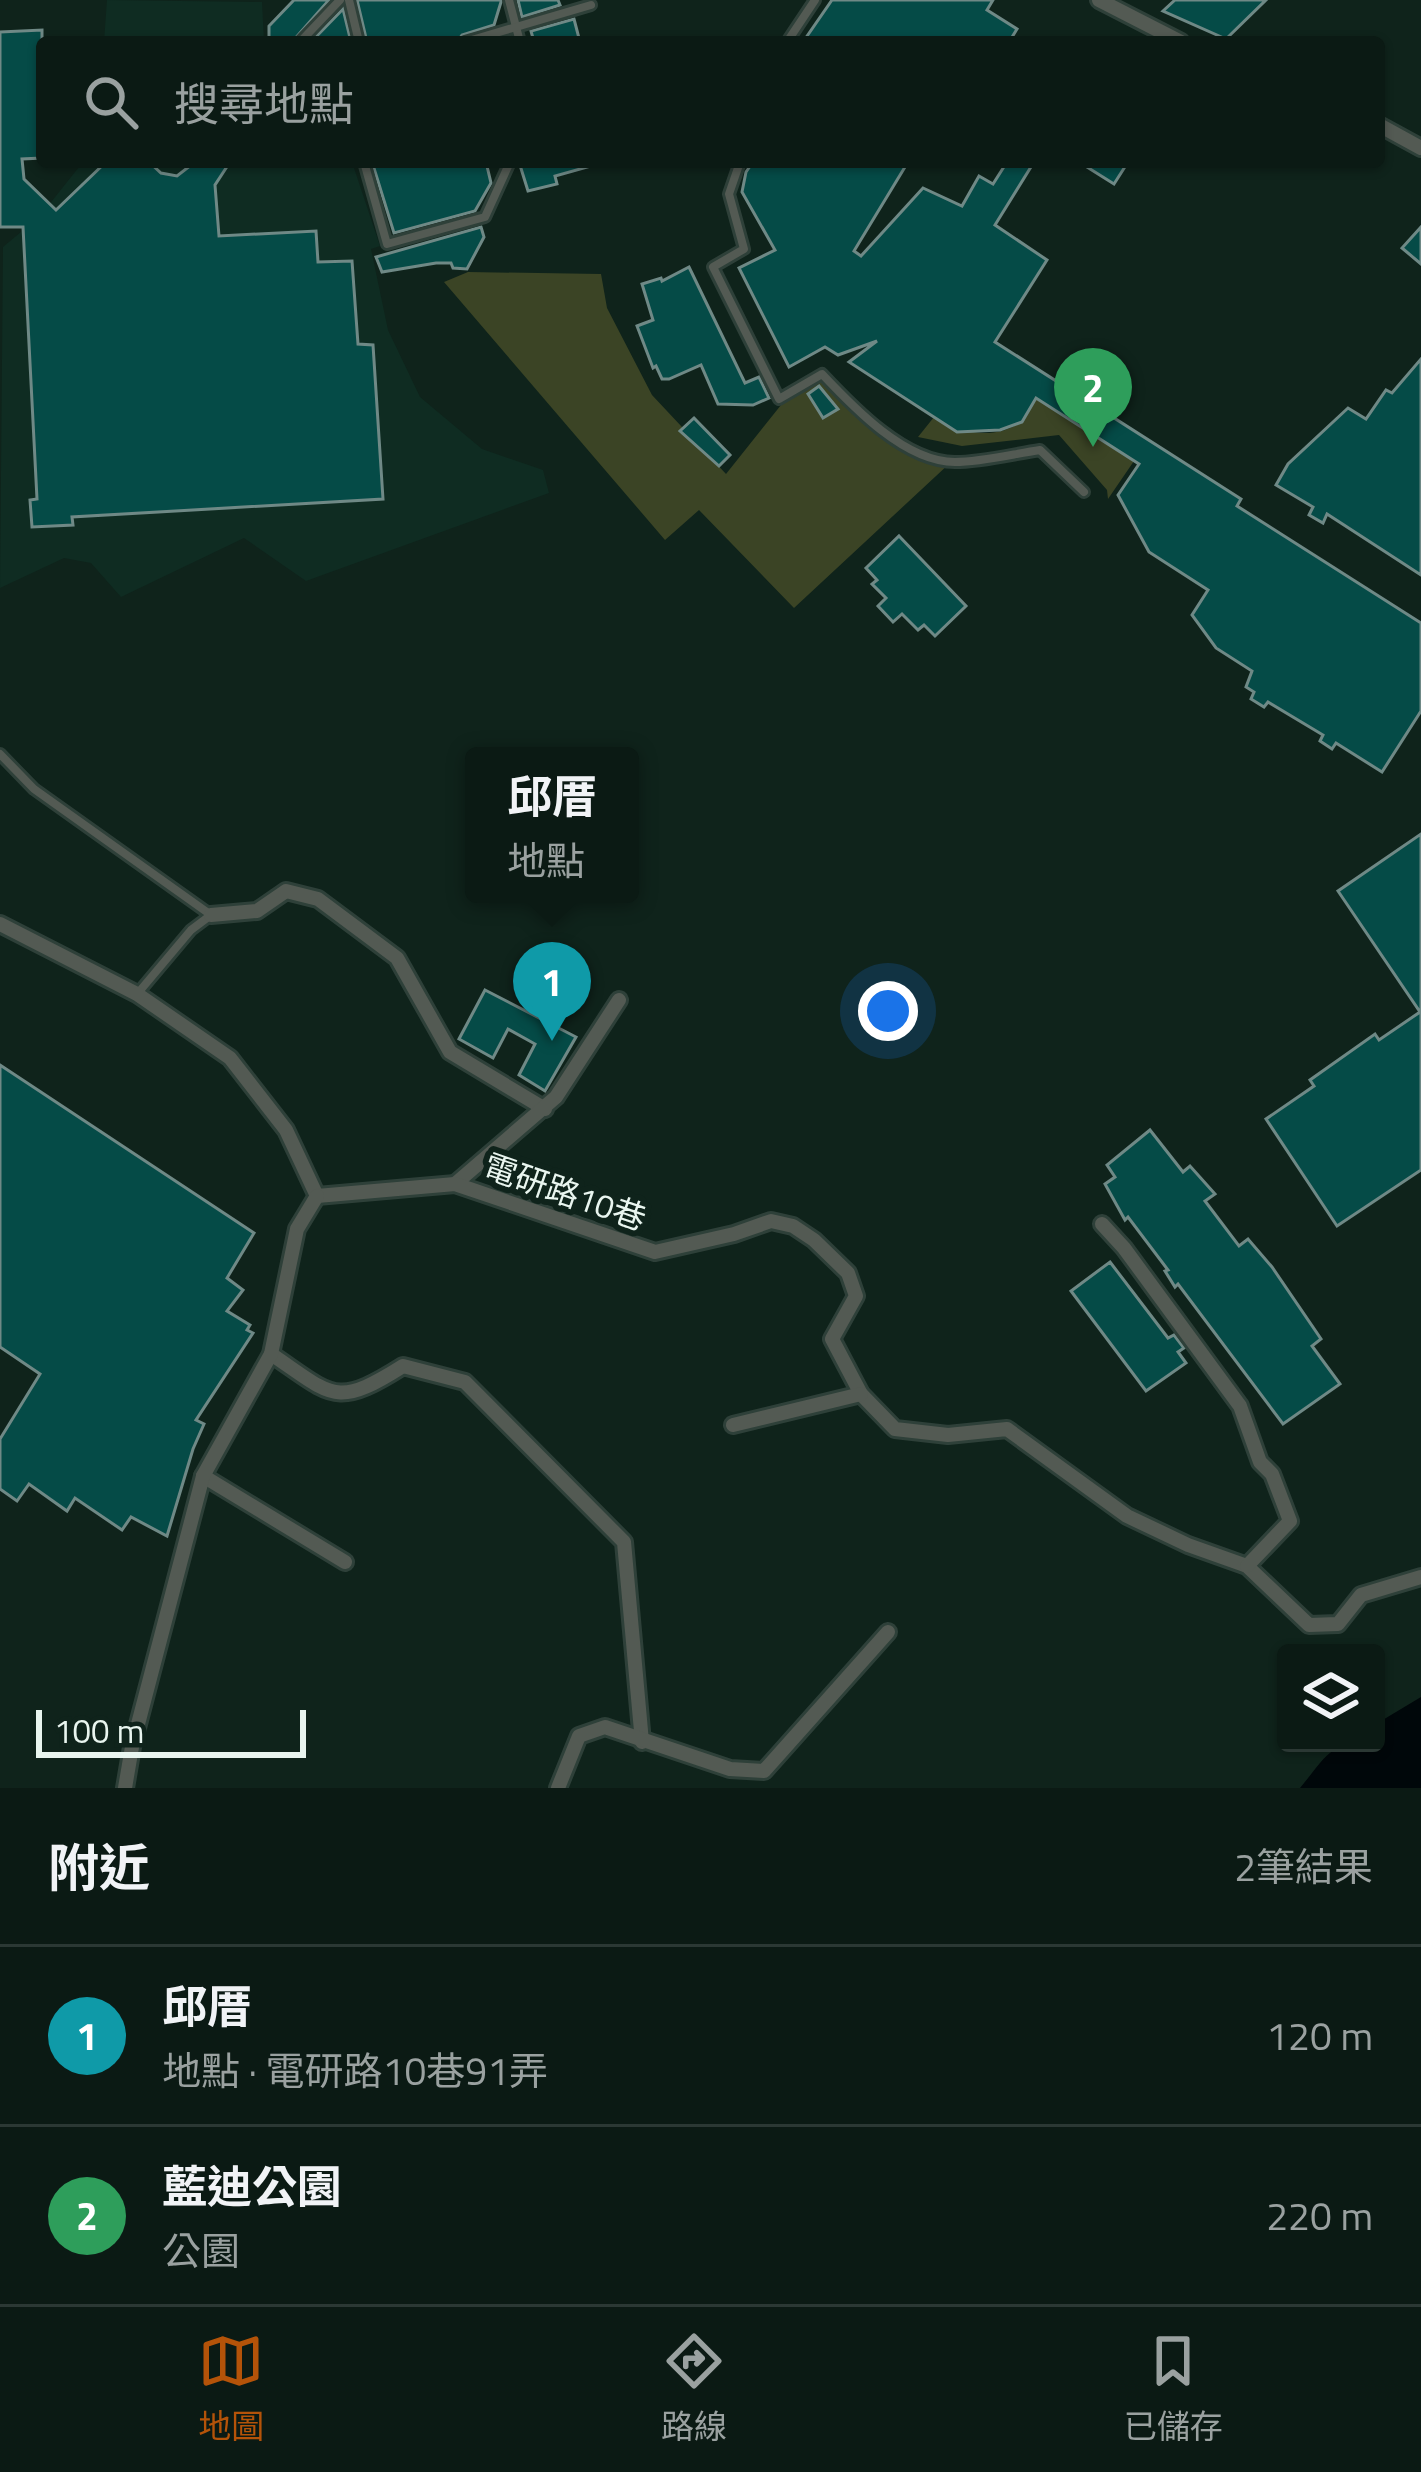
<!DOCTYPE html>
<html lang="zh-TW">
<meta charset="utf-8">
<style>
:root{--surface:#0b1a14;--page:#192722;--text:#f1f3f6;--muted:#9aa1a0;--line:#2b3834;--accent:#b45309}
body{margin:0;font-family:"Titillium Web","Noto Sans TC",sans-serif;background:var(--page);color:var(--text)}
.controls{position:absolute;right:36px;bottom:36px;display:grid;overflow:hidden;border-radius:12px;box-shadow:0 3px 9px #0004}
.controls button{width:108px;height:108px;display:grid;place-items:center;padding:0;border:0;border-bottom:3px solid var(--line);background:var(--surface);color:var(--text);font:60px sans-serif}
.scale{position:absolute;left:36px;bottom:30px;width:270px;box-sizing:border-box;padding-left:12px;border:6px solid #e9f5ef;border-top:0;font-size:33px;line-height:42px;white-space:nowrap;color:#e9f5ef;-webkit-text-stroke:9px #0f231b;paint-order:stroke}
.you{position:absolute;left:888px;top:1011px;width:42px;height:42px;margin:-30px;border:9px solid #fff;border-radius:50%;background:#1a73e8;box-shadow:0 0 0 18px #1a73e833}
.badge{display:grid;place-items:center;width:78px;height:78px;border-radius:50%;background:var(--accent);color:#fff;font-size:39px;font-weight:700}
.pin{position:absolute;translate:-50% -99px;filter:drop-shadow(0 3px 6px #0008)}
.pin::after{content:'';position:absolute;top:63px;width:42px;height:36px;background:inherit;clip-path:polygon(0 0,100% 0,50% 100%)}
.popup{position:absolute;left:465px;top:747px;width:174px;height:156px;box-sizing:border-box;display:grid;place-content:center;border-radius:12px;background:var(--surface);filter:drop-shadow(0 3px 9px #0005);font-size:39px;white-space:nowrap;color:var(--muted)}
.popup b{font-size:45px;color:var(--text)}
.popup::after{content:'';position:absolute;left:50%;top:100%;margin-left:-24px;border:24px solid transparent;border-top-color:var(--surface)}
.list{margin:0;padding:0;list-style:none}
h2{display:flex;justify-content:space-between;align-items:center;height:156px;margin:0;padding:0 48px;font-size:51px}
h2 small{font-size:39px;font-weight:400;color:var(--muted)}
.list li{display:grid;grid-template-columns:78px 1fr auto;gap:36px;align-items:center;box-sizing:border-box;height:180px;padding:0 48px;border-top:3px solid var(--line)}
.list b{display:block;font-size:45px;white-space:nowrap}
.list p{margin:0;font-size:39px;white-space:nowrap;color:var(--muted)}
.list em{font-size:39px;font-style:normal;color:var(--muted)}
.icon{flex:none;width:66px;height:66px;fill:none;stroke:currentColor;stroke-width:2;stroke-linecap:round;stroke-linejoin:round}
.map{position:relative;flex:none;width:1421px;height:1788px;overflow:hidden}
.search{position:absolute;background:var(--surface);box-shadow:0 3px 9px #0004;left:36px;right:36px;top:36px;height:132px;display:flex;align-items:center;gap:30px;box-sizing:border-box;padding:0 42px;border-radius:12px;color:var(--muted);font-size:45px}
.sheet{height:516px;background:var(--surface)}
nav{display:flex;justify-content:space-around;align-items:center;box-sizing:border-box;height:168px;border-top:3px solid var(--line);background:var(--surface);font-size:33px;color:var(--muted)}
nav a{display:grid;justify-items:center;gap:6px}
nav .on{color:var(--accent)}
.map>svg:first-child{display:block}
</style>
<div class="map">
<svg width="1421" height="1788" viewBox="0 0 1421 1788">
<rect width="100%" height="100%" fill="#0f231b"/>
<g fill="#0f2c22">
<polygon points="107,0 262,2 264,42 104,42"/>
<polygon points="83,162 352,162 380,246 371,249 388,330 420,397 482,449 543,470 549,493 306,581 244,538 121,597 91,563 64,558 0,588 3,247 40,216"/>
</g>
<g fill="#3b4425">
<polygon points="468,272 601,274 607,308 652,395 726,474 793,390 822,374 898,443 950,463 794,608 699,510 665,540 444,282"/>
<path d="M1036,398L1134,461L1108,499L1107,490L1059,435L962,446L918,437L934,417C957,432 993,441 1019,423C1026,418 1031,406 1036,398Z"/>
</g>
<path fill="#00070a" d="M1421,1697V1788H1300C1329,1753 1328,1743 1376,1743V1724Z"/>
<g fill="#054b47" stroke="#6f8986" stroke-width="3">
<polygon points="294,0 329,0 292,42 269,42 269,26"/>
<polygon points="357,0 501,0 501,2 494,25 462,35 457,42 367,42"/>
<polygon points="518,0 558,0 560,5 522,17"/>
<polygon points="832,0 993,0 987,10 1017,29 1009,42 803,42"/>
<polygon points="1175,0 1266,0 1226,39 1163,11"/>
<polygon points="343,9 351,42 311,42"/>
<polygon points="574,19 580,42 534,42 531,31"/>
<polygon points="42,30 42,158 22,159 24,179 56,210 106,162 149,162 161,173 177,176 195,162 230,162 215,185 219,236 316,231 318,262 352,261 358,344 373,345 383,499 72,517 73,525 32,527 30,500 37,499 23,227 0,227 0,32"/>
<polygon points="385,162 486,162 491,183 475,211 394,233 373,165"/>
<polygon points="519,162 590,162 591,166 555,176 557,184 528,191"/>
<polygon points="753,162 908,162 854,251 861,256 923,188 962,206 979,176 993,184 1007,162 1034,162 995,225 1047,260 995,342 1241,499 1237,506 1421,623 1421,711 1382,772 1336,743 1332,749 1320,741 1323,735 1268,702 1264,707 1251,699 1254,692 1246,687 1252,671 1216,648 1192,615 1208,590 1149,552 1118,495 1139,464 1036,398 1022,422 1000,430 957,432 849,362 877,341 838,355 825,347 789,367 739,268 775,250 742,192 746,172"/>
<polygon points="1079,162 1128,162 1114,184"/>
<polygon points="481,227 484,237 467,269 453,268 451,263 436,263 382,272 376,257"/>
<polygon points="1421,227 1421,264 1402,248"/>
<polygon points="689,267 745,383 759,377 769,398 753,405 718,404 701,365 669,379 662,379 656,366 653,368 637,326 653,320 642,284 661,278 662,281"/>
<polygon points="1421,359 1421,575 1327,514 1323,523 1309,515 1313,507 1276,485 1288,464 1348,408 1366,419 1386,390 1392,393"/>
<polygon points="819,386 838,409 823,418 808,394"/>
<polygon points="694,418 730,455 719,466 680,431"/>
<polygon points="899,536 966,606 935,636 924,625 918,630 902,614 893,622 878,606 886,598 872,584 877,580 866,568"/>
<polygon points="1421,834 1421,1170 1337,1226 1266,1119 1314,1086 1310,1080 1375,1034 1379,1040 1420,1012 1338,891"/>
<polygon points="485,990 576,1037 545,1091 519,1075 535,1044 508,1029 493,1058 459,1039"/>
<polygon points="0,1065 254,1233 227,1278 243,1290 227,1311 250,1325 247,1330 253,1333 196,1420 204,1424 193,1449 167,1536 131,1517 122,1530 75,1498 67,1511 29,1484 17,1501 0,1489 0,1439 40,1374 0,1347"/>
<polygon points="1150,1130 1183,1172 1190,1166 1215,1194 1205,1201 1239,1246 1248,1239 1272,1267 1321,1339 1312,1346 1340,1384 1283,1424 1178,1284 1175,1287 1165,1271 1168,1270 1128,1217 1125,1220 1105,1184 1115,1177 1107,1165"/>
<polygon points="1110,1262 1168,1338 1174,1335 1184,1348 1178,1352 1186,1363 1146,1391 1071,1291"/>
</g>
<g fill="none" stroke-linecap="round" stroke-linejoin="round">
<g stroke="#2e4039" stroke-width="14">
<g id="lane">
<polyline points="349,0 359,42"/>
<polyline points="509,0 520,42"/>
<polyline points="300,42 340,0"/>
<polyline points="465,42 591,5"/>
<polyline points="787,42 815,0"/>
<polyline points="364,162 387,244 485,217 510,162"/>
<path d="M740,162L729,194L744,249L713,267L779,399L822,374C853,407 905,462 955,462C982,462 1013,454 1040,450L1084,492"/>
<polyline points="0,754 34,789 211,915 191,930 138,993"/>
</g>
</g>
<g stroke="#2e4039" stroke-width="20">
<g id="street">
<polyline points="1099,0 1181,42"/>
<polyline points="1379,125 1421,148"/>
<polyline points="211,915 257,911 286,891 318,899 397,958 450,1052 545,1109"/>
<polyline points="0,924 137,994 230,1058 286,1130 317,1196"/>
<polyline points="455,1184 556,1097 619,1000"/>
<polyline points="317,1196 455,1184 655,1252 734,1234 771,1221 793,1226 814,1240 848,1273 856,1296 832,1339 861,1394 895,1429 948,1435 1007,1429 1127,1516 1188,1545 1247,1566 1309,1625 1338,1624 1361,1595 1421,1577"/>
<polyline points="1102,1224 1124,1248 1240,1406 1260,1462 1272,1474 1290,1521 1247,1566"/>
<path d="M271,1354C333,1396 335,1409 403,1366L465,1382L624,1542L642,1742"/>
<polyline points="733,1425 861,1394"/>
<polyline points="203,1476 345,1562"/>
<polyline points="125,1788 132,1747 203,1476 271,1354 297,1229 317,1196"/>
<polyline points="558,1788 579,1736 605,1727 730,1769 764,1771 888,1632"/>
</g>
</g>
<use href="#lane" stroke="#535a53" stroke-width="8"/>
<use href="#street" stroke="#535a53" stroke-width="14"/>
</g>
<g text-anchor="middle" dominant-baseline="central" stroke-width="12" stroke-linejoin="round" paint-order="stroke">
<g font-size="33" fill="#e9f5ef" stroke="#0f231b">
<text transform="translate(565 1192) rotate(19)">電研路10巷</text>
</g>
</g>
</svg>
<div class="controls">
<button><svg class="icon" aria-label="layers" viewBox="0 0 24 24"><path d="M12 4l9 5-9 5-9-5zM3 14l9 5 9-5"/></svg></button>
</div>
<div class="scale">100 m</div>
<div class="you"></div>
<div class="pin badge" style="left:552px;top:1041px;background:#0f9aa8">1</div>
<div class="popup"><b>邱厝</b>地點</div>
<div class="pin badge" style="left:1093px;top:447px;background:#2e9e5b">2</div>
<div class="search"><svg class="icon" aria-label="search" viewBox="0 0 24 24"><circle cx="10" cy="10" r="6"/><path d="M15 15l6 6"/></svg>搜尋地點</div>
</div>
<section class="sheet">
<h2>附近<small>2筆結果</small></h2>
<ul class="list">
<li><span class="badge" style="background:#0f9aa8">1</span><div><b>邱厝</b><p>地點 · 電研路10巷91弄</p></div><em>120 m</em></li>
<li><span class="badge" style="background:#2e9e5b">2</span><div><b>藍迪公園</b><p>公園</p></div><em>220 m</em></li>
</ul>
</section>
<nav>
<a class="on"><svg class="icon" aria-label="map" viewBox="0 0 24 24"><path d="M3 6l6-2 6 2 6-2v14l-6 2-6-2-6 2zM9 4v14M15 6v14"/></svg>地圖</a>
<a><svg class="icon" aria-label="directions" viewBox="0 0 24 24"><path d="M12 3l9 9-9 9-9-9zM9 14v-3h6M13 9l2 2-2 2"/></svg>路線</a>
<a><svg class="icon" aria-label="saved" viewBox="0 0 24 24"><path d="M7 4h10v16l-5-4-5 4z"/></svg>已儲存</a>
</nav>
